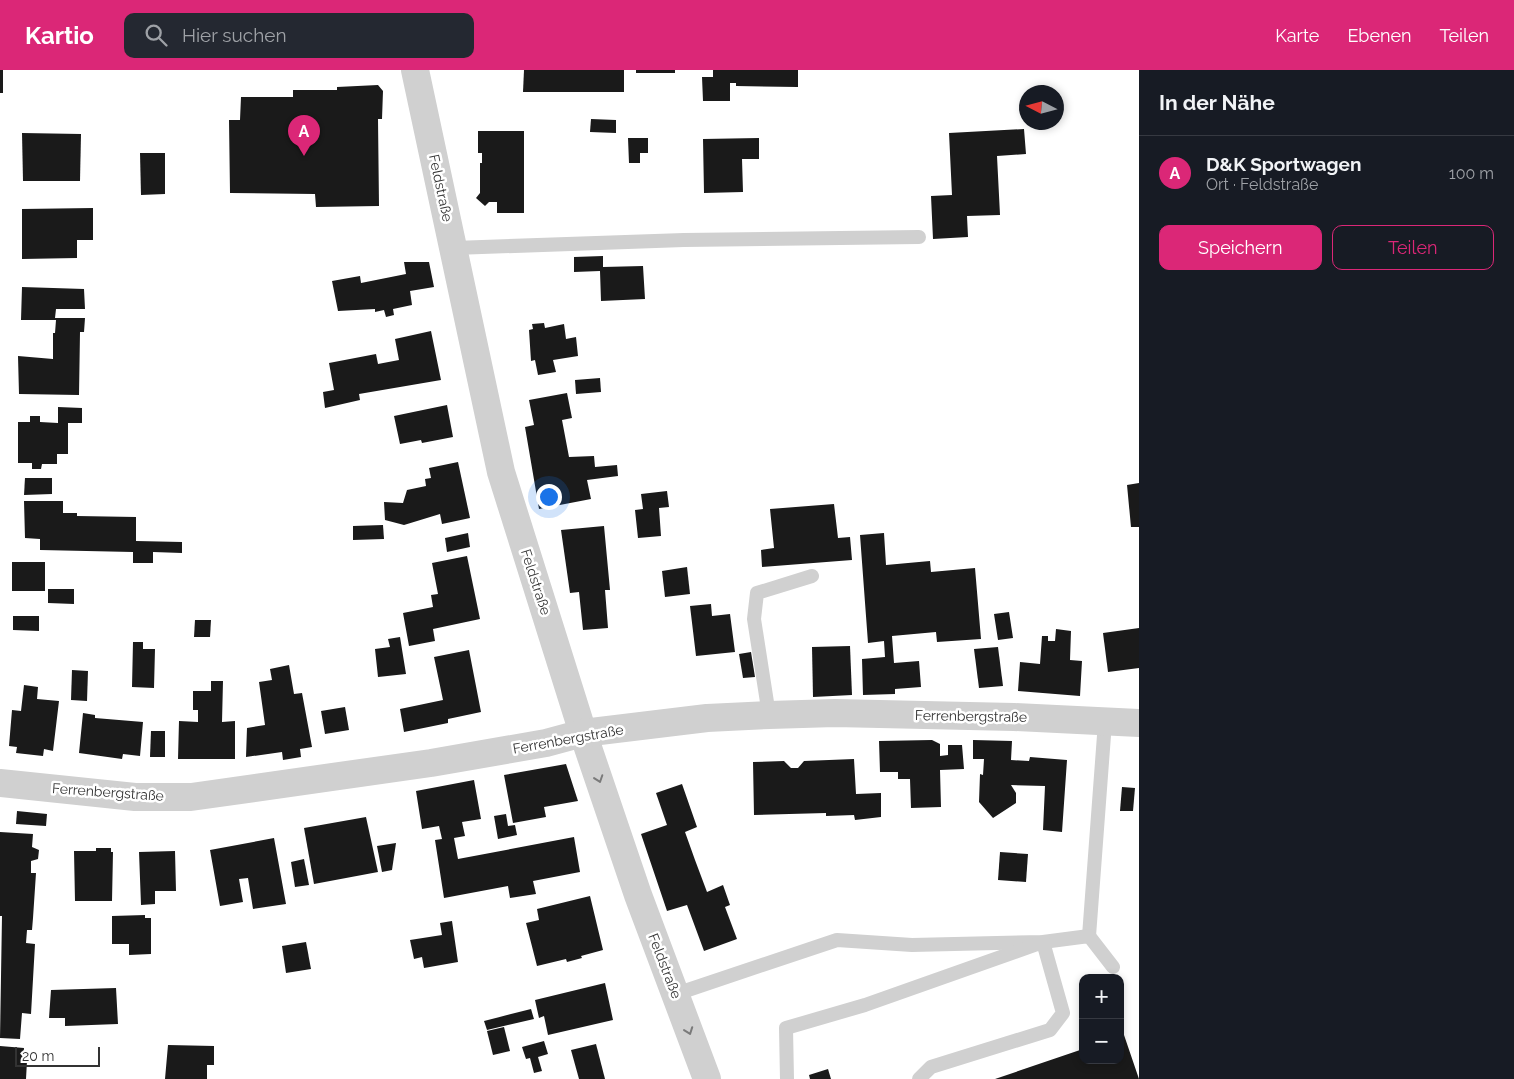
<!DOCTYPE html>
<html lang="de">
<meta charset="utf-8">
<style>
:root{--surface:#171b24;--page:#242831;--text:#f1f3f6;--muted:#9ea1a6;--line:#363941;--accent:#db2777}
body{margin:0;font-family:Raleway,sans-serif;background:var(--page);color:var(--text)}
.controls{position:absolute;right:15px;bottom:15px;display:grid;overflow:hidden;border-radius:10px;box-shadow:0 2px 8px #0003}
.controls button{width:45px;height:45px;display:grid;place-items:center;padding:0;border:0;border-bottom:1px solid var(--line);background:var(--surface);color:var(--text);font:25px sans-serif}
.compass{position:absolute;left:1019px;top:15px;width:45px;height:45px;border-radius:50%;background:var(--surface);box-shadow:0 2px 8px #0003;rotate:276deg}
.scale{position:absolute;left:15px;bottom:12px;width:85px;box-sizing:border-box;padding-left:5px;border:2px solid #333;border-top:0;font-size:14px;line-height:18px;white-space:nowrap;color:#333;-webkit-text-stroke:4px #fff;paint-order:stroke}
.you{position:absolute;left:548px;top:426px;width:18px;height:18px;margin:-12px;border:4px solid #fff;border-radius:50%;background:#1a73e8;box-shadow:0 0 0 8px #1a73e833}
.badge{display:grid;place-items:center;width:32px;height:32px;border-radius:50%;background:var(--accent);color:#fff;font-size:16px;font-weight:700}
.pin{position:absolute;translate:-50% -41px;filter:drop-shadow(0 1px 2px #0008)}
.pin::after{content:'';position:absolute;top:26px;width:18px;height:15px;background:inherit;clip-path:polygon(0 0,100% 0,50% 100%)}
.list{margin:0;padding:0;list-style:none}
h2{display:flex;justify-content:space-between;align-items:center;height:65px;margin:0;padding:0 20px;font-size:21px}
h2 small{font-size:16px;font-weight:400;color:var(--muted)}
.list li{display:grid;grid-template-columns:32px 1fr auto;gap:15px;align-items:center;box-sizing:border-box;height:75px;padding:0 20px;border-top:1px solid var(--line)}
.list b{display:block;font-size:19px;white-space:nowrap}
.list p{margin:0;font-size:16px;white-space:nowrap;color:var(--muted)}
.list em{font-size:16px;font-style:normal;color:var(--muted)}
.actions{display:flex;gap:10px;padding:15px 20px}
.actions a{flex:1;padding:11px 0;border:1px solid var(--accent);border-radius:10px;text-align:center;font-size:18px;color:var(--accent)}
.actions .main{background:var(--accent);color:#fff}
.icon{flex:none;width:28px;height:28px;fill:none;stroke:currentColor;stroke-width:2;stroke-linecap:round;stroke-linejoin:round}
.map{position:relative;flex:none;width:1139px;height:1009px;overflow:hidden}
header{display:flex;align-items:center;gap:30px;box-sizing:border-box;height:70px;padding:0 25px;background:var(--accent);color:#fff}
header strong{font-size:24px}
nav{display:flex;gap:28px;margin-inline-start:auto;font-size:18px}
.search{width:350px;height:45px;background:var(--page);display:flex;align-items:center;gap:12px;box-sizing:border-box;padding:0 18px;border-radius:10px;color:var(--muted);font-size:19px}
main{display:flex}
aside{flex:1;background:var(--surface)}
.map>svg:first-child{display:block}
</style>
<header>
<strong>Kartio</strong>
<div class="search"><svg class="icon" aria-label="search" viewBox="0 0 24 24"><circle cx="10" cy="10" r="6"/><path d="M15 15l6 6"/></svg>Hier suchen</div>
<nav><a>Karte</a><a>Ebenen</a><a>Teilen</a></nav>
</header>
<main>
<div class="map">
<svg width="1139" height="1009" viewBox="0 0 1139 1009">
<rect width="100%" height="100%" fill="#fff"/>
<g fill="#1a1a1a">
<rect x="0" y="0" width="3" height="23"/>
<polygon points="524,0 624,0 624,22 523,22"/>
<rect x="636" y="0" width="39" height="3"/>
<polygon points="713,0 798,0 798,17 736,16 736,13 730,13 730,31 703,31 702,7 713,7"/>
<polygon points="378,15 383,21 382,49 378,49 379,136 316,137 315,124 230,123 229,50 240,50 241,27 293,27 293,20 337,20 337,17"/>
<polygon points="591,49 616,50 616,63 590,62"/>
<polygon points="1024,59 1026,84 997,86 1000,145 967,146 968,167 933,169 931,126 952,125 949,63"/>
<polygon points="478,61 524,61 524,143 497,143 497,132 489,132 485,136 476,128 480,123 480,93 482,93 482,83 478,83"/>
<polygon points="22,63 81,64 80,111 23,111"/>
<polygon points="628,68 648,68 648,83 640,83 640,93 629,93"/>
<polygon points="759,68 759,89 742,89 743,122 704,123 703,69"/>
<polygon points="140,83 165,83 165,124 141,125"/>
<polygon points="93,138 93,170 77,170 77,188 22,189 22,139"/>
<polygon points="603,186 603,197 643,196 645,229 601,231 600,201 574,202 574,187"/>
<polygon points="404,192 429,192 434,217 410,221 412,235 393,239 394,245 386,247 384,240 375,242 375,239 338,241 332,211 360,206 361,213 406,204"/>
<polygon points="22,217 84,219 85,239 56,239 55,248 85,248 84,262 80,262 79,325 19,324 18,286 53,289 53,263 55,263 56,250 21,250"/>
<polygon points="544,253 545,258 564,254 566,269 576,267 578,286 553,290 556,302 538,305 535,290 531,291 529,260 533,259 532,254"/>
<polygon points="431,261 441,310 359,324 360,330 325,338 323,322 334,320 329,293 376,284 378,294 399,290 395,269"/>
<polygon points="600,308 601,322 576,324 575,310"/>
<polygon points="567,323 572,348 562,350 569,387 594,386 595,397 617,395 618,406 587,410 591,429 539,439 525,357 534,355 529,330"/>
<polygon points="447,335 453,367 422,373 421,370 400,374 394,346"/>
<polygon points="58,337 82,338 82,353 68,353 68,384 57,384 57,394 42,394 41,399 32,399 32,393 18,393 18,352 30,352 30,346 40,346 40,352 58,353"/>
<polygon points="458,392 470,448 442,454 440,444 404,455 385,450 384,432 403,433 407,420 426,416 425,409 431,408 429,398"/>
<polygon points="25,408 52,408 52,424 24,425"/>
<polygon points="1139,413 1139,457 1131,457 1127,415"/>
<polygon points="667,421 669,437 659,438 661,466 638,468 635,440 643,439 641,424"/>
<polygon points="24,431 63,431 63,443 77,443 77,446 136,447 136,471 182,472 182,483 153,482 153,493 133,493 133,482 40,480 40,469 25,468"/>
<polygon points="834,434 838,468 850,467 852,490 762,497 761,480 774,478 770,439"/>
<polygon points="383,455 384,469 353,470 353,456"/>
<polygon points="604,456 610,520 605,520 608,558 583,560 579,522 570,523 561,460"/>
<polygon points="468,463 470,477 447,482 445,468"/>
<polygon points="884,463 886,495 930,491 931,502 975,498 981,569 937,572 936,562 892,566 894,593 919,591 921,617 895,619 895,624 863,625 862,589 885,587 884,571 868,573 860,465"/>
<polygon points="467,486 480,549 433,559 435,571 409,576 403,543 433,537 431,525 438,524 432,493"/>
<rect x="12" y="492" width="33" height="29"/>
<polygon points="687,497 690,524 665,527 662,501"/>
<polygon points="48,519 74,519 74,534 48,533"/>
<polygon points="711,534 712,546 730,544 735,582 696,586 690,536"/>
<polygon points="1009,542 1013,568 998,570 994,544"/>
<polygon points="13,546 39,546 39,561 13,560"/>
<polygon points="195,550 211,550 210,567 194,567"/>
<polygon points="1139,558 1139,598 1108,602 1103,563"/>
<polygon points="1056,559 1071,561 1070,590 1082,591 1080,626 1018,621 1020,592 1040,594 1042,566 1048,566 1048,571 1055,571"/>
<polygon points="400,567 406,604 378,607 375,579 390,577 388,569"/>
<polygon points="133,572 143,572 143,579 155,579 154,618 132,617"/>
<polygon points="850,576 852,625 813,627 812,577"/>
<polygon points="998,577 1003,616 979,618 974,579"/>
<polygon points="469,580 481,642 448,649 448,653 404,662 400,639 443,630 434,587"/>
<polygon points="751,582 755,607 743,608 739,584"/>
<polygon points="289,595 294,624 302,623 312,677 300,679 301,687 283,690 282,682 246,687 247,658 265,655 259,612 272,610 270,599"/>
<polygon points="72,600 88,601 87,631 71,630"/>
<polygon points="211,611 223,611 222,652 235,651 235,689 178,689 179,651 198,652 198,640 193,640 193,621 211,621"/>
<polygon points="24,615 38,617 37,629 59,631 53,681 44,679 43,686 16,683 17,677 9,676 12,640 21,641"/>
<polygon points="345,637 349,660 325,664 321,641"/>
<polygon points="83,643 95,645 95,648 143,652 140,686 123,684 122,689 79,683"/>
<polygon points="151,661 165,661 165,687 150,687"/>
<polygon points="932,670 940,674 940,686 948,685 948,675 962,675 964,699 940,700 941,737 911,738 910,709 898,709 898,702 880,702 879,671"/>
<polygon points="973,670 1012,671 1011,690 1029,691 1030,687 1067,690 1062,762 1043,760 1045,716 1011,715 1016,723 1016,733 993,748 979,732 980,704 983,705 984,689 973,689"/>
<polygon points="854,689 856,724 881,723 881,747 855,750 854,745 826,746 826,743 754,745 753,692 784,691 791,698 798,698 804,691"/>
<polygon points="566,694 578,731 544,737 546,747 513,753 504,705"/>
<polygon points="474,710 481,749 462,752 465,766 454,768 458,789 574,767 580,802 533,811 536,824 510,828 508,816 444,828 435,770 442,769 439,756 422,759 416,721"/>
<polygon points="682,714 697,757 685,762 695,790 707,822 723,815 730,835 725,837 737,869 704,881 687,835 667,841 641,764 667,755 656,723"/>
<polygon points="1122,717 1135,718 1133,741 1120,741"/>
<polygon points="17,741 47,744 46,756 16,754"/>
<polygon points="506,744 508,756 515,755 517,765 498,769 494,746"/>
<polygon points="366,747 378,802 314,814 304,758"/>
<polygon points="0,762 33,764 32,777 39,780 38,789 31,791 31,803 36,803 33,848 32,860 27,860 26,873 35,874 31,944 22,943 20,969 0,968 2,846 0,846"/>
<polygon points="274,768 286,834 253,839 248,808 239,809 243,832 220,836 210,780"/>
<polygon points="396,773 392,800 382,802 377,776"/>
<polygon points="96,778 111,778 111,782 113,782 112,831 75,831 74,781 96,781"/>
<polygon points="175,781 176,821 155,821 155,834 141,835 139,782"/>
<polygon points="1000,782 1028,784 1026,812 998,810"/>
<polygon points="304,789 309,815 295,817 291,792"/>
<polygon points="590,826 603,880 581,886 582,888 567,892 566,889 537,896 526,853 539,850 537,839"/>
<polygon points="145,845 145,848 151,848 151,884 129,885 129,874 112,874 112,846"/>
<polygon points="452,851 458,892 424,898 422,887 414,889 410,870 442,865 440,853"/>
<polygon points="306,872 311,899 286,903 282,876"/>
<polygon points="605,913 613,950 548,965 544,946 539,948 535,930"/>
<polygon points="116,918 118,954 65,956 65,948 49,948 51,920"/>
<polygon points="531,939 534,949 487,960 484,951"/>
<polygon points="504,957 510,981 493,985 487,961"/>
<polygon points="1124,965 1139,1009 995,1009 1083,979 1083,990 1120,990 1120,966"/>
<polygon points="544,971 548,984 538,987 542,1001 534,1003 530,988 526,989 522,977"/>
<polygon points="596,974 605,1009 579,1009 571,980"/>
<polygon points="168,975 214,976 214,995 207,995 207,1009 165,1009"/>
<polygon points="0,976 24,978 23,991 27,991 26,1009 0,1009"/>
<polygon points="828,999 831,1009 810,1009 809,1005"/>
</g>
<g fill="none" stroke-linecap="round" stroke-linejoin="round">
<g stroke="#d0d0d0" stroke-width="14">
<polyline points="454,178 684,170 919,167"/>
<polyline points="769,645 754,549 757,523 812,506"/>
<polyline points="1089,866 1105,652"/>
<polyline points="676,924 837,870 912,875 1043,872 1089,866 1113,897"/>
<polyline points="787,1009 786,958 865,935 1043,872 1063,943 1050,960 931,997 919,1009"/>
</g>
<g stroke="#d0d0d0" stroke-width="28">
<polyline points="415,0 501,402 583,663 638,825 707,1009"/>
<polyline points="0,713 135,727 191,727 431,693 546,673 583,663 707,648 769,645 835,643 1014,647 1139,653"/>
</g>
</g>
<defs><path id="oneway-chevron" d="M-2-3.5L2.5 0L-2 3.5" fill="none" stroke-width="1.6" stroke-linecap="round" stroke-linejoin="round" transform="scale(1.25)"/></defs>
<g stroke="#7a7a7a">
<use href="#oneway-chevron" transform="translate(599 709) rotate(71)"/>
<use href="#oneway-chevron" transform="translate(689 961) rotate(70)"/>
</g>
<g text-anchor="middle" dominant-baseline="central" stroke-width="5" stroke-linejoin="round" paint-order="stroke">
<g font-size="14" fill="#333" stroke="#fff">
<text transform="translate(441 118) rotate(78)">Feldstraße</text>
<text transform="translate(536 512) rotate(72)">Feldstraße</text>
<text transform="translate(971 646) rotate(1)">Ferrenbergstraße</text>
<text transform="translate(568 669) rotate(-10)">Ferrenbergstraße</text>
<text transform="translate(108 722) rotate(4)">Ferrenbergstraße</text>
<text transform="translate(665 896) rotate(69)">Feldstraße</text>
</g>
</g>
</svg>
<div class="controls">
<button>+</button>
<button>−</button>
</div>
<svg class="compass" viewBox="-18 -18 36 36"><path d="M0-13l5 13h-10z" fill="#e53935"/><path d="M0 13l5-13h-10z" fill="#9ea1a6"/></svg>
<div class="scale">20 m</div>
<div class="you"></div>
<div class="pin badge" style="left:304px;top:86px">A</div>
</div>
<aside>
<h2>In der Nähe<small></small></h2>
<ul class="list">
<li><span class="badge">A</span><div><b>D&amp;K Sportwagen</b><p>Ort · Feldstraße</p></div><em>100 m</em></li>
</ul>
<div class="actions"><a class="main">Speichern</a><a>Teilen</a></div>
</aside>
</main>
